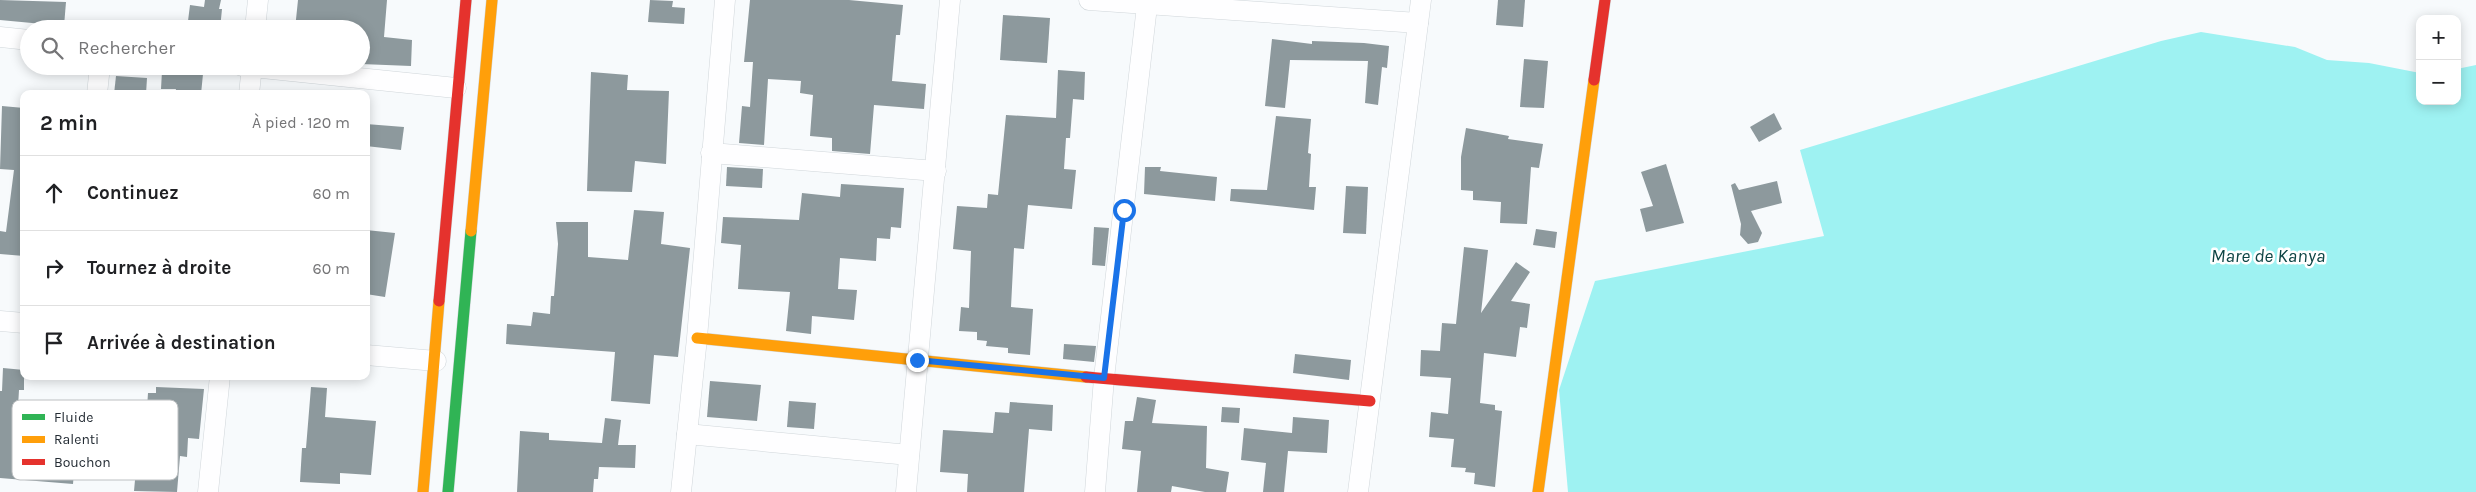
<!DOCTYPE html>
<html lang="fr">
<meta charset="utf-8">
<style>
:root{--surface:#fff;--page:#f2f2f2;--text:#202124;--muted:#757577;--line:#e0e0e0}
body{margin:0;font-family:Karla,sans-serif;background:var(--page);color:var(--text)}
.controls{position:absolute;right:15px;top:15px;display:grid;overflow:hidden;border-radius:10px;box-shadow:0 2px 12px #0003}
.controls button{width:45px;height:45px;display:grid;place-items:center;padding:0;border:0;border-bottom:1px solid var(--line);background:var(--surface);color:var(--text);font:25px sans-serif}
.stop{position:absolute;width:15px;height:15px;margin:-11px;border:4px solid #1a73e8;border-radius:50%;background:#fff}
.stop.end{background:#1a73e8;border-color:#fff;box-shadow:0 1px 5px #0008}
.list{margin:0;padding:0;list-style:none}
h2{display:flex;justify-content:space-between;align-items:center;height:65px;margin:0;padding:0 20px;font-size:21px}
h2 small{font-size:16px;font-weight:400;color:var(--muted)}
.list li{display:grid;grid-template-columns:32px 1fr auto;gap:15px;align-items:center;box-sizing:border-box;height:75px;padding:0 20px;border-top:1px solid var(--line)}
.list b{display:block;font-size:19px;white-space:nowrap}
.list em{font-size:16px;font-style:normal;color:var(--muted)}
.icon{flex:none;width:28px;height:28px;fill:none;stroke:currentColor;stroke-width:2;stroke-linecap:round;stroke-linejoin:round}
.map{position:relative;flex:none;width:2476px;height:492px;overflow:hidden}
.search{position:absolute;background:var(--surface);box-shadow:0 2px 12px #0003;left:20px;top:20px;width:350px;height:55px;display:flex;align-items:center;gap:12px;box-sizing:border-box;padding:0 18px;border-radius:28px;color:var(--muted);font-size:19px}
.panel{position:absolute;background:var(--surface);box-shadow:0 2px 12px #0003;left:20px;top:90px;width:350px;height:290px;border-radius:10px}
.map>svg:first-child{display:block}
</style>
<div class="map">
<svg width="2476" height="492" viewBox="0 0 2476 492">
<rect width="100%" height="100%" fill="#f7fafc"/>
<polygon fill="#9ef2f2" points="2201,32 2295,47 2327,60 2369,63 2420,73 2420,101 2457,101 2457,69 2476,65 2476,492 1568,492 1559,390 1595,281 1824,236 1800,150 2161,41"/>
<g fill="#8d999d">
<polygon points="0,0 66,2 64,26 0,20"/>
<polygon points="205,0 221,0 219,9 222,9 220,29 187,29 190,5 204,7"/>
<polygon points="298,0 387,0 384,37 412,40 411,66 361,64 361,29 295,29"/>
<polygon points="650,0 673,1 672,7 685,8 684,24 648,22"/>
<polygon points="750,0 849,0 903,5 900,35 896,35 892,81 926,84 924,109 874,105 870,154 832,151 832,138 810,136 813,95 800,93 801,81 768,79 764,145 739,143 742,106 750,107 753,62 744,62"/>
<polygon points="1498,0 1525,0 1523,27 1496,25"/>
<polygon points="1003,15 1050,18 1047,63 1000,60"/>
<polygon points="1272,39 1312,44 1312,41 1364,43 1389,46 1387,68 1382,67 1378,105 1365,103 1368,61 1290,60 1285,108 1265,106"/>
<polygon points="1524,59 1548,61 1544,108 1520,107"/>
<polygon points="1058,70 1085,72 1084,100 1073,99 1070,138 1066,138 1064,169 1076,170 1072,209 1028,205 1024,249 1014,248 1011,307 1033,309 1030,355 1008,353 1008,348 986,346 987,341 977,340 977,332 959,331 961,307 969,308 971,251 953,249 957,206 987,208 988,194 998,195 1006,115 1056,118"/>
<polygon points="162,71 203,74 201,94 175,94 176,89 161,89"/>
<polygon points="591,72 628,75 627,90 669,91 666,164 635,161 632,192 587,191"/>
<polygon points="116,76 147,78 146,94 114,94"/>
<polygon points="2,106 24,108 24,256 0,254 0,231 6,232 14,170 0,169"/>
<polygon points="1774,113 1782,129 1759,142 1750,127"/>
<polygon points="1276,116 1311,119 1308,153 1311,154 1309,187 1316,187 1314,210 1230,201 1231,189 1267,190"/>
<polygon points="366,124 404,127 401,150 366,146"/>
<polygon points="1466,128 1509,136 1508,139 1543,144 1539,168 1531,167 1527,224 1500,223 1501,202 1473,200 1473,191 1461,190 1461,157"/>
<polygon points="1666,164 1684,223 1646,232 1640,209 1653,206 1641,172"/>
<polygon points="727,167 763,169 762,188 726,186"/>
<polygon points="1145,167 1161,167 1160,171 1217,177 1215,201 1144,194"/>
<polygon points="1777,181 1782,203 1751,211 1762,233 1758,242 1748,244 1740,235 1741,224 1731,185 1735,183 1739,190"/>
<polygon points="841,184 904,188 901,228 891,227 890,239 877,238 876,261 840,258 838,289 857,290 854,320 812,316 811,334 786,331 790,292 738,289 741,245 721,243 723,217 799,220 802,193 840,197"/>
<polygon points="1346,186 1368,187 1366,234 1343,233"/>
<polygon points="634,210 664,212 661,244 690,248 678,357 654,355 650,404 611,401 615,352 506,344 507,324 531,326 533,312 550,314 551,296 554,296 558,244 556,222 588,222 588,257 628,260"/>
<polygon points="1094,227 1109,228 1105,266 1092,265"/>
<polygon points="1536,229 1557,232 1555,248 1533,245"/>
<polygon points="366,230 395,233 385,297 366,294"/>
<polygon points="1464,247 1488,250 1481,313 1516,262 1530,272 1511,301 1530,304 1527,328 1520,327 1516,357 1484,353 1480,403 1495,405 1495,410 1502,411 1495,487 1474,484 1475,473 1465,472 1466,468 1451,467 1454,439 1429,437 1431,412 1448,414 1451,378 1420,376 1421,350 1440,351 1442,323 1456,324"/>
<polygon points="1064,344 1096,346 1094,362 1063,359"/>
<polygon points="1295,354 1351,360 1349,380 1293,373"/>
<polygon points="3,368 24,370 24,390 19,390 16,441 76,447 73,484 0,478 0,391 2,391"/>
<polygon points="710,381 761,385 757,421 707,417"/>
<polygon points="156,387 204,389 199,439 188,438 187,457 180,456 177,492 134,491 138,447 84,445 85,404 111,404 110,421 146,423 148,393 156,393"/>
<polygon points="311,387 327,388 325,417 376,421 371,475 340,473 340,484 300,482 302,448 306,448"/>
<polygon points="1137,397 1156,400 1152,423 1207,426 1206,468 1229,472 1226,492 1205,492 1172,486 1171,492 1137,492 1141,451 1122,449 1125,421 1133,421"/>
<polygon points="789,401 816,403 814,429 787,427"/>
<polygon points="1010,402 1053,405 1052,431 1029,429 1024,492 967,492 968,474 940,472 943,430 993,433 995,412 1009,413"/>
<polygon points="1222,407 1240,408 1239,423 1221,422"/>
<polygon points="1293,417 1329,420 1327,453 1288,451 1284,492 1263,492 1266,463 1241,460 1244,428 1292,433"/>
<polygon points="605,418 621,420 618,445 636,445 635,468 599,467 598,479 594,479 593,492 517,492 520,431 549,433 549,440 602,443"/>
</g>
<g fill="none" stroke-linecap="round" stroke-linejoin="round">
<g stroke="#d0d6da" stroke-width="21">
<g id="street">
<polyline points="1089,0 1418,23"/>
<polyline points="255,29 258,0"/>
<polyline points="0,37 29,40"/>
<polyline points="242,66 456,88"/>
<polyline points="97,94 100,66"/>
<polyline points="249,94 252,66"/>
<polyline points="711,153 936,171"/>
<polyline points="0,321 24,323"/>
<polyline points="366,355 436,361"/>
<polyline points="687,434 909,455"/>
<polyline points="208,492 220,376"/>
<polyline points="681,492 697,338 725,0"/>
<polyline points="906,492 950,0"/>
<polyline points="1095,492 1104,378 1147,6"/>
<polyline points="1358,492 1421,0"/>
</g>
</g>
<g stroke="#d0d6da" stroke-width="12">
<polyline id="fast" points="448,492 471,231"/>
</g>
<g stroke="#d0d6da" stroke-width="12">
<g id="slow">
<polyline points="471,231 492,0"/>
<polyline points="697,338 1086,377"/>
<polyline points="423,492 439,301"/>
<polyline points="1538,492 1594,80"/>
</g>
</g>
<g stroke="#d0d6da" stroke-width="12">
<g id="jam">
<polyline points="1594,80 1605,0"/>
<polyline points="439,301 466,0"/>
<polyline points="1086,377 1370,401"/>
</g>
</g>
<use href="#street" stroke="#fefeff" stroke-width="20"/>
<use href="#fast" stroke="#30b455" stroke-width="11"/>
<use href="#slow" stroke="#ff9f0a" stroke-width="11"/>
<use href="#jam" stroke="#e5322d" stroke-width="11"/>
</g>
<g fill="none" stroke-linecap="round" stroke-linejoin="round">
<polyline stroke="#1a73e8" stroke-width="6" points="917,360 1104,378 1124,210"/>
</g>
<g text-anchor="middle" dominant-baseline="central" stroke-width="5" stroke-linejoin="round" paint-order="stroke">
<g font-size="19" font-style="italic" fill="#0d4444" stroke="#fff">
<text x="2268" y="256">Mare de Kanya</text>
</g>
</g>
<rect x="12" y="400" width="166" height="80" rx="8" fill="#fff" stroke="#bdc0c2" stroke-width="1"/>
<rect x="22" y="414" width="23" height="6" fill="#30b455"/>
<rect x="22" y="436" width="23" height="7" fill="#ff9f0a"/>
<rect x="22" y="459" width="23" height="6" fill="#e5322d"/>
<g font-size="14" fill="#242c34">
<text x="54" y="422">Fluide</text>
<text x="54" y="444">Ralenti</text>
<text x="54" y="467">Bouchon</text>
</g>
</svg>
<div class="controls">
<button>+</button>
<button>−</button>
</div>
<div class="stop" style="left:1124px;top:210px"></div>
<div class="stop end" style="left:917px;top:360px"></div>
<div class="search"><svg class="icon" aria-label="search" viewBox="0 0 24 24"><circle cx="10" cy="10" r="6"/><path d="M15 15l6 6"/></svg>Rechercher</div>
<section class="panel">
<h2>2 min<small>À pied · 120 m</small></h2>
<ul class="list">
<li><svg class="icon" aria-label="ahead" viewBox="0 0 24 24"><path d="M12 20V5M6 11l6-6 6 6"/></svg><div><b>Continuez</b></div><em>60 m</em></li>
<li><svg class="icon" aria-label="right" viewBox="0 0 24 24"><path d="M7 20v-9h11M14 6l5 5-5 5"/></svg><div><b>Tournez à droite</b></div><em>60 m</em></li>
<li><svg class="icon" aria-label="arrive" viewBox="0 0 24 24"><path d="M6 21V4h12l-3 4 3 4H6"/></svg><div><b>Arrivée à destination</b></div></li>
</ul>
</section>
</div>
